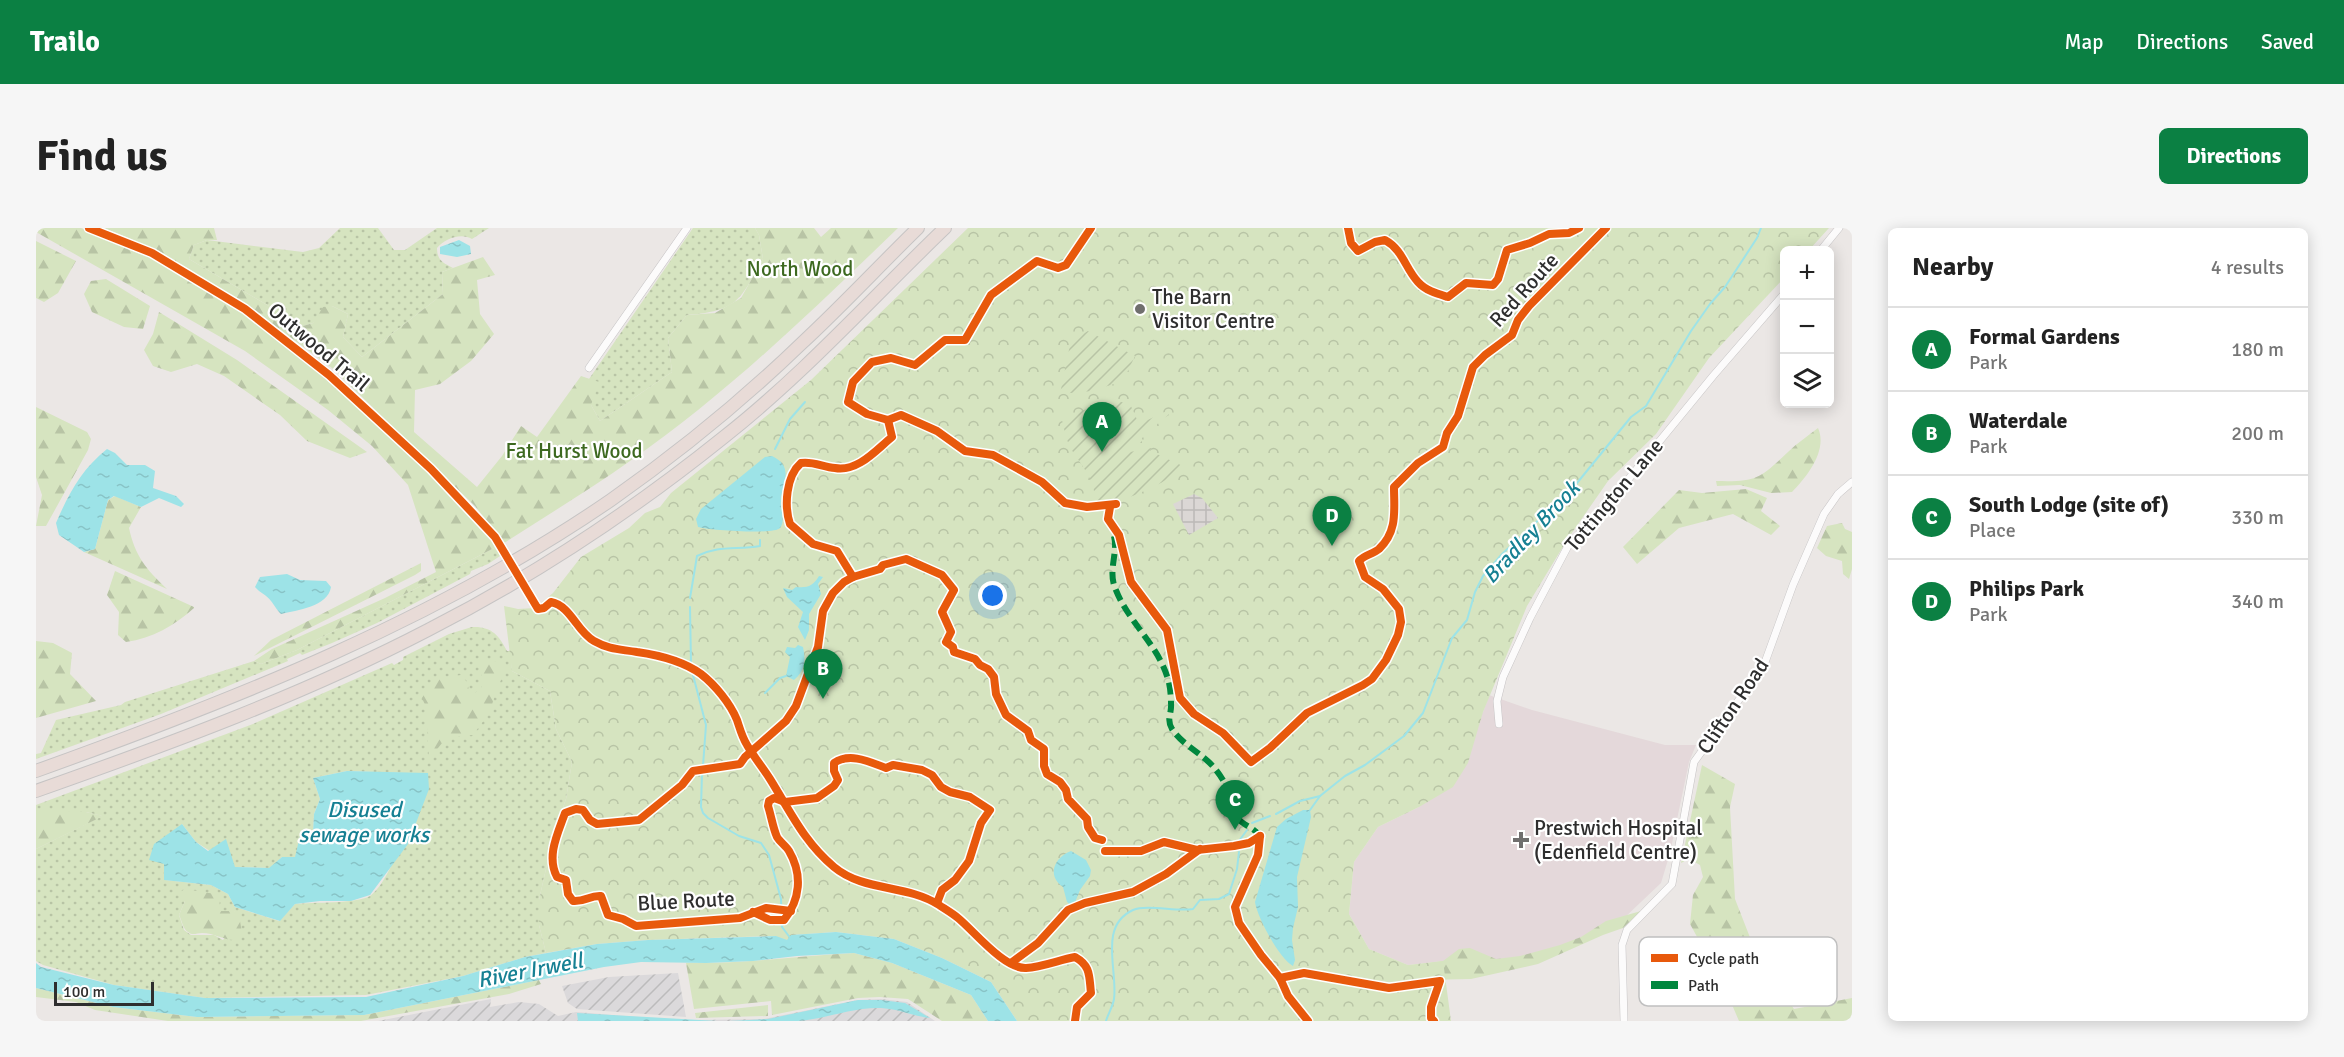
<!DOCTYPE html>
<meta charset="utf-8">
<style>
:root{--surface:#fff;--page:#f6f6f6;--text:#222;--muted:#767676;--line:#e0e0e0;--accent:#0b8043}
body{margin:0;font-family:Signika,sans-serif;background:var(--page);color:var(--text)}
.controls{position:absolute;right:18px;top:18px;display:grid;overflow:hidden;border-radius:9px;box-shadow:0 3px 15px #0003}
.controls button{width:54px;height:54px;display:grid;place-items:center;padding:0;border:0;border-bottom:2px solid var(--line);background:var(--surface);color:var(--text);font:30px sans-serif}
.scale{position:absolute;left:18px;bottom:15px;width:100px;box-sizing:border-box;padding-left:6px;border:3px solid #2e2e2e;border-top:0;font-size:16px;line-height:21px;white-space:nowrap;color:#2e2e2e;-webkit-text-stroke:4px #fff;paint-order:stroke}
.you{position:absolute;left:957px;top:368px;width:21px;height:21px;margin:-15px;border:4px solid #fff;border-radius:50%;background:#1a73e8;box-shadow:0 0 0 9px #1a73e833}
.badge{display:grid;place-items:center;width:39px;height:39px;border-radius:50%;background:var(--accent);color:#fff;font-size:20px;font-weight:700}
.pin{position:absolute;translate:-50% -50px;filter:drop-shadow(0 2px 3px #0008)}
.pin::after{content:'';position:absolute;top:32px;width:21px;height:18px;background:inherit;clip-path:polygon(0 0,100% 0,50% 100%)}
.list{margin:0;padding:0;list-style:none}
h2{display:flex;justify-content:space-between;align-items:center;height:78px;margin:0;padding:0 24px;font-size:26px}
h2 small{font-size:20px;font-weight:400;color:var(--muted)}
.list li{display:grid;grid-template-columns:39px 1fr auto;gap:18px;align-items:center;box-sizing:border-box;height:84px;padding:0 24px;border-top:2px solid var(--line)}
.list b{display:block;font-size:22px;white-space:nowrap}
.list p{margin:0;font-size:20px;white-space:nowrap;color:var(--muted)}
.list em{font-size:20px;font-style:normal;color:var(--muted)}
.icon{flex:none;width:33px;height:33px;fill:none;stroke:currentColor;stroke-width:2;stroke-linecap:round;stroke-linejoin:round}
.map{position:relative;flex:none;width:1816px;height:793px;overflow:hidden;border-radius:9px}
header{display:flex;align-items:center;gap:36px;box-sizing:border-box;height:84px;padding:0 30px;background:var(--accent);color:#fff}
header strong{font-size:28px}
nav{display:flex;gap:33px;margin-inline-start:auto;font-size:21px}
.intro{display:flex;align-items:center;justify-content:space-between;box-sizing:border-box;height:144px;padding:0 36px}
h1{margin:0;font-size:42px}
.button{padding:15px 27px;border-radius:9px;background:var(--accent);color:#fff;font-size:21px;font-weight:700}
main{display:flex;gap:36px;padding:0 36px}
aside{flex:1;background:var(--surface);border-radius:9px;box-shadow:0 3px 15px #0003}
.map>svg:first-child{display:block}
</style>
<header>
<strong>Trailo</strong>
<nav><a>Map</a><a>Directions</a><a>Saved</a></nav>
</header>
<div class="intro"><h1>Find us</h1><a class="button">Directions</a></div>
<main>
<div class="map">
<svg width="1816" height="793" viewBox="0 0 1816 793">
<defs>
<pattern id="industrial-furrows" width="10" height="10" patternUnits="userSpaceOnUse" patternTransform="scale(1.5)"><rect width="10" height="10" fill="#dbd9db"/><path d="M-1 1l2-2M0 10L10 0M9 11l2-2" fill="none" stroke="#bcbbbc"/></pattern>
<pattern id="grass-dots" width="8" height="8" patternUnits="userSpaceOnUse" patternTransform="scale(1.5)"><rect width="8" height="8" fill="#d6e4c0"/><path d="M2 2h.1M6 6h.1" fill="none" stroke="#b8c4a5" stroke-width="1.8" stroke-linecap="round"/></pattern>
<pattern id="forest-firs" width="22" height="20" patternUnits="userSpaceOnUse" patternTransform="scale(1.5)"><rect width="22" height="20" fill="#d6e4c0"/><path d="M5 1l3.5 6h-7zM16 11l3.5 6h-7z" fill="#b8c4a5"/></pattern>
<pattern id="park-crowns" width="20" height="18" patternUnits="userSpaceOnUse" patternTransform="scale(1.5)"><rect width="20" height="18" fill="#d6e4c0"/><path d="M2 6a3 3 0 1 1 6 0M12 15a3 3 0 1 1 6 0" fill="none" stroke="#b8c4a5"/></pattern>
<pattern id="garden-furrows" width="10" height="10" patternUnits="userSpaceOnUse" patternTransform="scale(1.5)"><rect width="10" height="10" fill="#d6e4c0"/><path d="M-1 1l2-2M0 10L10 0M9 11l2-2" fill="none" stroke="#b8c4a5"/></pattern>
<pattern id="plaza-grid" width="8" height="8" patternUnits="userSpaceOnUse" patternTransform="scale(1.5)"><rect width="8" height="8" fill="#dbd7d5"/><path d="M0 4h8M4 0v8" fill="none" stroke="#bcb9b7"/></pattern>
<pattern id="water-ripples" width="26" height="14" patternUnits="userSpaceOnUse" patternTransform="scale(1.5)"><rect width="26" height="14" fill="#9de3e7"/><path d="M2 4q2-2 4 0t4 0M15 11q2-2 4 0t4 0" fill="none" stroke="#88c3c6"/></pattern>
</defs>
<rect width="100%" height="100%" fill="#ebe7e5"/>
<g fill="url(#industrial-furrows)">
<polygon points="642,745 650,789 541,781 532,775 526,758 573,749"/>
<polygon points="455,771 454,779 483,774 503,776 522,788 540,784 652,793 342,793"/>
<polygon points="845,771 871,774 899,793 661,793 660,792 728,791 822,772"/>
</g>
<polygon fill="#e4d8da" points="1453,467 1496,482 1629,517 1660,517 1653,534 1634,625 1625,655 1586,692 1503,731 1407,733 1372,737 1333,721 1313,686 1318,634 1342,599 1383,579 1447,484"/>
<g fill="url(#grass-dots)" fill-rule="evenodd">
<path d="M304,0H342L358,22H369L401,0H453L436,11C425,4 408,11 401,20C401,32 407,35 417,40L406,44L407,66L326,129L307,109L312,86L296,78L277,95L267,98L153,31L158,17L171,12L267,24L283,20Z"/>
<path d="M657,0H719L723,7L727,31C704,72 702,83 651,87L632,110L636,144L564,193L555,177L553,151Z"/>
<polygon points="462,318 467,326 452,336 435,343 434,346 341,395 296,415 266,427 264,425 251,431 252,433 125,486 0,531 0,526 5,525 20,492 85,477 89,474 218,433 225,436 261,422"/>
<path d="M436,399C455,398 463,407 471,423H475L476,443L514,463L520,501L536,534L530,571L518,605L503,672V697L510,725L489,729L427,748L330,767L169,770L78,757L7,737L0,733V621L66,588L50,584H0V577L217,496L356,435L358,437L367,432V429L413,406ZM311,543L392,546C381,572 356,654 334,668C320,676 277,674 259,676L243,693L199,679L192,666L175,657L129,652L128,636L146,596L160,614L199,639L234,640L246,629H259L277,606L278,586L284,571L277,550ZM149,673L182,680L183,683H198L202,695L187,712L178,707H155L148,702L143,687Z"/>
</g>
<g fill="url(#forest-firs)">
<polygon points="0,0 45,0 115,28 206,82 287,146 377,228 443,294 462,318 261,422 225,436 218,433 236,421 349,370 400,344 372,257 336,218 292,182 209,123 0,4"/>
<path d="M68,0H178L181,12H171L158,17L153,31L267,98L277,95L287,79L296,78L312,86L307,109L326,129L407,66L406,44L447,29L459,47L441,52L444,86L458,106L435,133L404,156L379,162L378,204L441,259L466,228L485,198L501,209L545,148L563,154L555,177L564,193L636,144L632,110L651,87L679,85L705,70L727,31L723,7L719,0H778L785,9L795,0H862C777,82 692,165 594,233C553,262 510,288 468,315L439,278L296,140L211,77L121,22Z"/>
<polygon points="0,13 40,33 22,65 8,74 0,70"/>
<polygon points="70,51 114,78 107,101 88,99 56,84 48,66 55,53"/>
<polygon points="123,84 201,132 331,224 314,230 271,213 244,187 188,148 161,136 135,144 117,138 108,122 117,106"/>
<polygon points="0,179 51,204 55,211 52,222 10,298 0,298 6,267 0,249"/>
<path d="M1782,200C1792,222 1771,249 1756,264L1735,265L1704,257L1681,258L1680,253C1721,254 1723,251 1752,224C1761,215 1772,208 1782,200Z"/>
<polygon points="1710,261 1731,270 1725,283 1744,298 1735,307 1697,286 1643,300 1601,336 1587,319 1643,262 1666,265"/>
<path d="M79,268L105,279L93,300C99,328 110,341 131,361L48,324L59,321L72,272Z"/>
<polygon points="1806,295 1809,301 1816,304 1816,341 1813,351 1807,346 1806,333 1790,328 1781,320 1791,298"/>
<polygon points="385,335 385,343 379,347 218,428 235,412"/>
<path d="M79,343L158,379V380C138,398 117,410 90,414L82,407L83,384L71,367Z"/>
<polygon points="0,413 17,415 36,425 34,446 60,473 0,490"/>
<path d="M446,431L469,435L471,438L459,466L454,484L437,507L411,509L393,531L390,479L386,470C398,451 402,449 425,447L431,454L433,462L439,465L446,459V448L443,440Z"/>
<polygon points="1666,537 1699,556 1694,579 1699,671 1722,730 1758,781 1816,770 1816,793 1703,793 1688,758 1654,696 1657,667 1667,649 1664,637 1653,631 1645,635"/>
<polygon points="8,582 50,584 67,588 0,621 0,584"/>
<path d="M149,661L179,666L184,670L183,683H198L203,687L206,705L199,712C187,712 178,705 166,705C160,705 157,708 152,704C147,701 146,693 143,687L149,673L144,664Z"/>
<polygon points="1605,683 1587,700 1567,707 1502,736 1435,751 1387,752 1386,736 1407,733 1423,721 1434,720 1460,731 1484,728 1524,717 1545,709 1570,693"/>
<path d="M818,725L856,735L935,767L952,793H906L872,771L844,769L822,770L736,787L735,773L658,781L650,735C706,736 762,728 818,725Z"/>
<polygon points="503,752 505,756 473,766 325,793 132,793 59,782 40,774 0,769 0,760 77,779 161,789 328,787"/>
<polygon points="732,777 732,788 660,790 659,785"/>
</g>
<polygon fill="url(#park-crowns)" points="932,0 1793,0 1773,22 1748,22 1748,50 1673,130 1620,206 1572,253 1531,312 1491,378 1447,484 1432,535 1417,559 1383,579 1342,599 1318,634 1313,686 1333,721 1372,737 1407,733 1415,793 981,793 955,754 906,730 858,711 800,704 756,707 751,713 739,708 612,712 561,716 510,725 503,697 503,672 518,605 530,571 536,534 520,501 514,463 476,443 468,378 482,381 499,380 517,365 545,329 593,300 609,285 624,279 635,265 775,152"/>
<g fill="url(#garden-furrows)">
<polygon points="1052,103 1099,128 1087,153 1056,163 1024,166 1035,112"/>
<path d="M1081,173L1094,176L1103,196L1131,183L1133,187C1121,193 1118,203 1106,210V215L1098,214L1093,217L1094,224L1115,220L1114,223L1149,239C1141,249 1077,281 1064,275C1057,272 1059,261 1056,255C1050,241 1041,231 1034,219C1030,211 1028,200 1026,192L1057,178Z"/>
</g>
<polygon fill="url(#plaza-grid)" points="1158,266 1166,270 1182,290 1153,307 1137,276"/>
<g fill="url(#water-ripples)">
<polygon points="423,12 434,18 435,26 421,29 404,26 404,19"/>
<path d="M71,221L79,225L91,237H109L119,243L117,260L140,268L148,276L145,279L123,270L105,279L78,268L72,272L59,321L48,324L23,307L20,295C33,265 45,242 71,221Z"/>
<path d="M736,228C760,239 745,258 745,273C744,282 750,292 744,300C739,307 671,302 662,299L660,291L665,281L729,229Z"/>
<path d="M251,346L264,352L290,353L295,359C292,379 261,382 245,386C240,381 239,378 235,373C231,367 224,365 219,359L224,349Z"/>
<path d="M783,348L787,349L782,356L785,366L773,386V402L769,412L762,399L767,384L751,369L747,360L756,362L760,359C772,360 777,358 783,348Z"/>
<path d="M762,417L767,419C770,433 769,443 758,452L750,448L754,429L749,424L751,419L759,420Z"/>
<polygon points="311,543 392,545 393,561 372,616 334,667 315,673 284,673 259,676 244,693 199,679 192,666 175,657 128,652 128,636 113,632 118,616 146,596 160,614 172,623 190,611 199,639 233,640 246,629 259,629 264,608 277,605 278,586 284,571 277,550"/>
<path d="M1267,582H1274L1275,589L1261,649L1262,679L1257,700L1256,712L1259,732L1257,738C1244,732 1221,689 1219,674L1241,599L1250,591Z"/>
<path d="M1035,623L1050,632L1055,642L1054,648L1044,662L1038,677H1035L1031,674L1027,659C1010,647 1019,629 1035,623Z"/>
<polygon points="800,704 858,711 906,730 955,754 981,793 952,793 935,767 856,735 818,725 761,728 717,733 670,735 605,734 568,739 328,787 161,789 77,779 0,760 0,735 5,739 78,757 169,770 330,769 427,748 489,729 561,716 612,712 740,708 751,712 755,707"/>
<path d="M822,772H845L869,775L894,790C876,788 864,781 845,780C816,779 790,791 762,793C739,793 716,793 693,793L732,791Z"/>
<polygon points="541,785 681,793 542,793"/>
</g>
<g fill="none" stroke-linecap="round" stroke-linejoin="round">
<g stroke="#9de3e7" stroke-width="2">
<polyline points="739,221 754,191 769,174"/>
<path d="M654,370L661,328C683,317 700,322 724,318V312"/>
<polyline points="654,379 655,436"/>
<polyline points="657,447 670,497 667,538"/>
<polyline points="729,465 744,450 750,448"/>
<polyline points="666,545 665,579 667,585 672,590 703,608 725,615 733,627 745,671 746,699 755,711"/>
<polyline points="1274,582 1284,568"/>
<polyline points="1240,586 1264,573 1284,568 1309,548 1329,537 1368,508 1387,485 1416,410 1431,392 1439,364 1447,348 1466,326 1507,288 1523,277 1595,189 1610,178 1655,103 1674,76 1689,59 1721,10 1725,0"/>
<polyline points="1216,595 1234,588"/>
<polyline points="1203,613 1211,602"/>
<path d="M1070,793C1072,786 1077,778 1078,771C1082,742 1062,698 1097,682C1111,676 1141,684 1157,681L1164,672L1183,671L1193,666L1201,641L1203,624"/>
</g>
<g stroke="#c6c4c5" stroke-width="8">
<g id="minor">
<polyline points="1785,22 1803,0"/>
<polyline points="553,140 651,0"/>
<polyline points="1463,496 1461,473 1467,449 1494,390 1532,318 1586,259 1677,148 1748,66"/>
<polyline points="1588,793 1586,717 1591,702 1636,656 1658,534 1728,437 1757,357 1788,286 1802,266 1816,254"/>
</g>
</g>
<g stroke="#c6c4c4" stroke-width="14">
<g id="motorway">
<path d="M0,543C200,471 399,393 575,272C642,225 707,172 766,115C806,78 843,38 882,0"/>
<path d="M0,563C133,516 267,467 392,402C498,348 596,283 688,209C768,146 836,70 909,0"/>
</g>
</g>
<use href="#minor" stroke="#fcfbfb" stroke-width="7"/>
<use href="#motorway" stroke="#e8dbd7" stroke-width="12"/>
<path stroke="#00873e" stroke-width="6" stroke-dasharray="12 6" stroke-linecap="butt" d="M1078,308C1082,324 1073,340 1078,357C1090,392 1120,414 1131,448C1134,455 1135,468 1135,475C1136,486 1130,491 1136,501C1147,518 1168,526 1180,542C1188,552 1195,566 1199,579C1200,582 1199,585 1200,587C1204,597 1217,598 1224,608"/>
<g stroke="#fff" stroke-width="11">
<g id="cycleway">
<path d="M53,0L116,25L209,81L293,147L395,241L459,309L502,381L508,380L515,374C535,378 541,404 558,413C574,422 583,421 601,424C622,427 647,433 665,446C679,457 694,475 701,492C704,501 706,509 711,517C718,529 727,540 734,551C754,583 768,614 798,639C828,664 870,656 903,677C909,681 916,685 922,690C938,703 968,741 990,740C1006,739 1023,732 1039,729C1055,738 1053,748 1055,765L1041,779L1039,793"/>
<polyline points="1055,0 1030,37 1022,40 1001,33 955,67 929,112 909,112 879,137 855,130 836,134 817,154 812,174 831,186 852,192 865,187 901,203 929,223 957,227 1006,254 1029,275 1051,279 1080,276"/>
<path d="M1312,0L1315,15L1322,23L1339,14L1349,12C1367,22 1369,40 1382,54C1390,63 1402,66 1412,69L1430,55L1457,57L1462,51L1471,22L1494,15L1513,6L1533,5L1543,0"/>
<path d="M1074,279L1072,291L1083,307L1095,354L1131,402L1144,470L1158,486L1187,505L1215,534L1234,520L1271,485L1327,457L1336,451L1350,432L1362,407L1365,394L1363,381L1347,361L1329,349L1323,333C1328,327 1337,326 1343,321C1362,303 1358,282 1358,259L1382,235L1407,219L1411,205L1422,188L1437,139L1449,127L1476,107L1482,92L1493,78L1570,0"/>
<path d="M817,349L801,323L777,316L754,296C748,278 750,248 765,235C777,233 787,239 799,240C822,244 840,222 856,209L852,192"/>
<polyline points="1224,608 1222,627 1199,679 1203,695 1225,727 1244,750 1252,768 1272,793"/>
<polyline points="1069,623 1105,623 1128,614 1161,622 1198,618 1213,615 1224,608"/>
<path d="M755,683L730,680L704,690L600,698L587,691L572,687L565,668C554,667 549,674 537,673L532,666L530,652L521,649C510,628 522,605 529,585L540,581L547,582L554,592L561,596L603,592L646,557L657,543L704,536L709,529L750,493L760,478L782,419L787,383L797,365L808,354L817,349L844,341L847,337L870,331L906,347L918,362L906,384L915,404L910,414L917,419L918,424L939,431L944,437L952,441L958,449L960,466L970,487L992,503L995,512L1008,521V538L1011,546L1024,554L1030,562L1032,571L1051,591L1052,599L1059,610L1066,612"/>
<path d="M717,684L734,692H748C764,672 767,647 753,623C750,618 744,614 741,609C737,600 735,587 732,578L733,573L738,570L749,574L781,570L798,558L802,552L798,543V535C814,524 834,534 850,540L857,537L886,542L896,547L905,559L914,564L934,569L954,582L945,595L933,633L919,652L906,662L901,675"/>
<polyline points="975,735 1002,715 1032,682 1049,675 1097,664 1130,646 1164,621"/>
<polyline points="1244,750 1268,745 1353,760 1404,753 1395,779 1395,790 1398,793"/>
</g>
</g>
<use href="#cycleway" stroke="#e8590c" stroke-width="8"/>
</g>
<g fill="#706f6e" stroke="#fff" stroke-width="2">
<circle cx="1104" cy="81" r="6"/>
<path d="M1482 603h6v6h6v6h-6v6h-6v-6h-6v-6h6z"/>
</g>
<g text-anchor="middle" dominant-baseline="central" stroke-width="4.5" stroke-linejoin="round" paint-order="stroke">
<g font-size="21" fill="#3d6920" stroke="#fff">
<text x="764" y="41">North Wood</text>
<text x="538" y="223">Fat Hurst Wood</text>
</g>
<g font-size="21" fill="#2e2e2e" stroke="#fff">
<text transform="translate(1488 62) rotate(-48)">Red Route</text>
<text transform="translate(283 119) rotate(40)">Outwood Trail</text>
<text transform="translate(1578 267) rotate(-50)">Tottington Lane</text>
<text transform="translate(1697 478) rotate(-56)">Clifton Road</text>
<text transform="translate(650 673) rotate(-3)">Blue Route</text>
</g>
<g font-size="21" fill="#2e2e2e" stroke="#fff" text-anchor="start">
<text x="1116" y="69">The Barn<tspan x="1116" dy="24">Visitor Centre</tspan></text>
<text x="1498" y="600">Prestwich Hospital<tspan x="1498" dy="24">(Edenfield Centre)</tspan></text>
</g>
<g font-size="22" font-style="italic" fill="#168093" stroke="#fff">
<text transform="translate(1495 304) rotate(-47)">Bradley Brook</text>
<text x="328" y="581">Disused<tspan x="328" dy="25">sewage works</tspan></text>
<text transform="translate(494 742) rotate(-11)">River Irwell</text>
</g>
</g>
<rect x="1603" y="709" width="198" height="69" rx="9" fill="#fff" stroke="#c0c0c0" stroke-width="1.5"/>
<rect x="1615" y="726" width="27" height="8" fill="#e8590c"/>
<rect x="1615" y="753" width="27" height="8" fill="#00873e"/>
<g font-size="16" fill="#2e2e2e">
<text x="1652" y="736">Cycle path</text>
<text x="1652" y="763">Path</text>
</g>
</svg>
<div class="controls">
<button>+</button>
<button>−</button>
<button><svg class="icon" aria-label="layers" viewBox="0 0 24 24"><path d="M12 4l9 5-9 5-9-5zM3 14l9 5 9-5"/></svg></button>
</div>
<div class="scale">100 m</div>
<div class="you"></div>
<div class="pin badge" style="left:1066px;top:224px">A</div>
<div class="pin badge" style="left:787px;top:471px">B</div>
<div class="pin badge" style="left:1199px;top:602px">C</div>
<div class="pin badge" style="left:1296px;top:318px">D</div>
</div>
<aside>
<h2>Nearby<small>4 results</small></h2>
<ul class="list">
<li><span class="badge">A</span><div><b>Formal Gardens</b><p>Park</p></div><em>180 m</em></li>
<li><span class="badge">B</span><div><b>Waterdale</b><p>Park</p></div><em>200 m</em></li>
<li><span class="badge">C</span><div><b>South Lodge (site of)</b><p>Place</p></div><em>330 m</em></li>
<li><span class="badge">D</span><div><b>Philips Park</b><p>Park</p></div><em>340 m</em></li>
</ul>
</aside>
</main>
